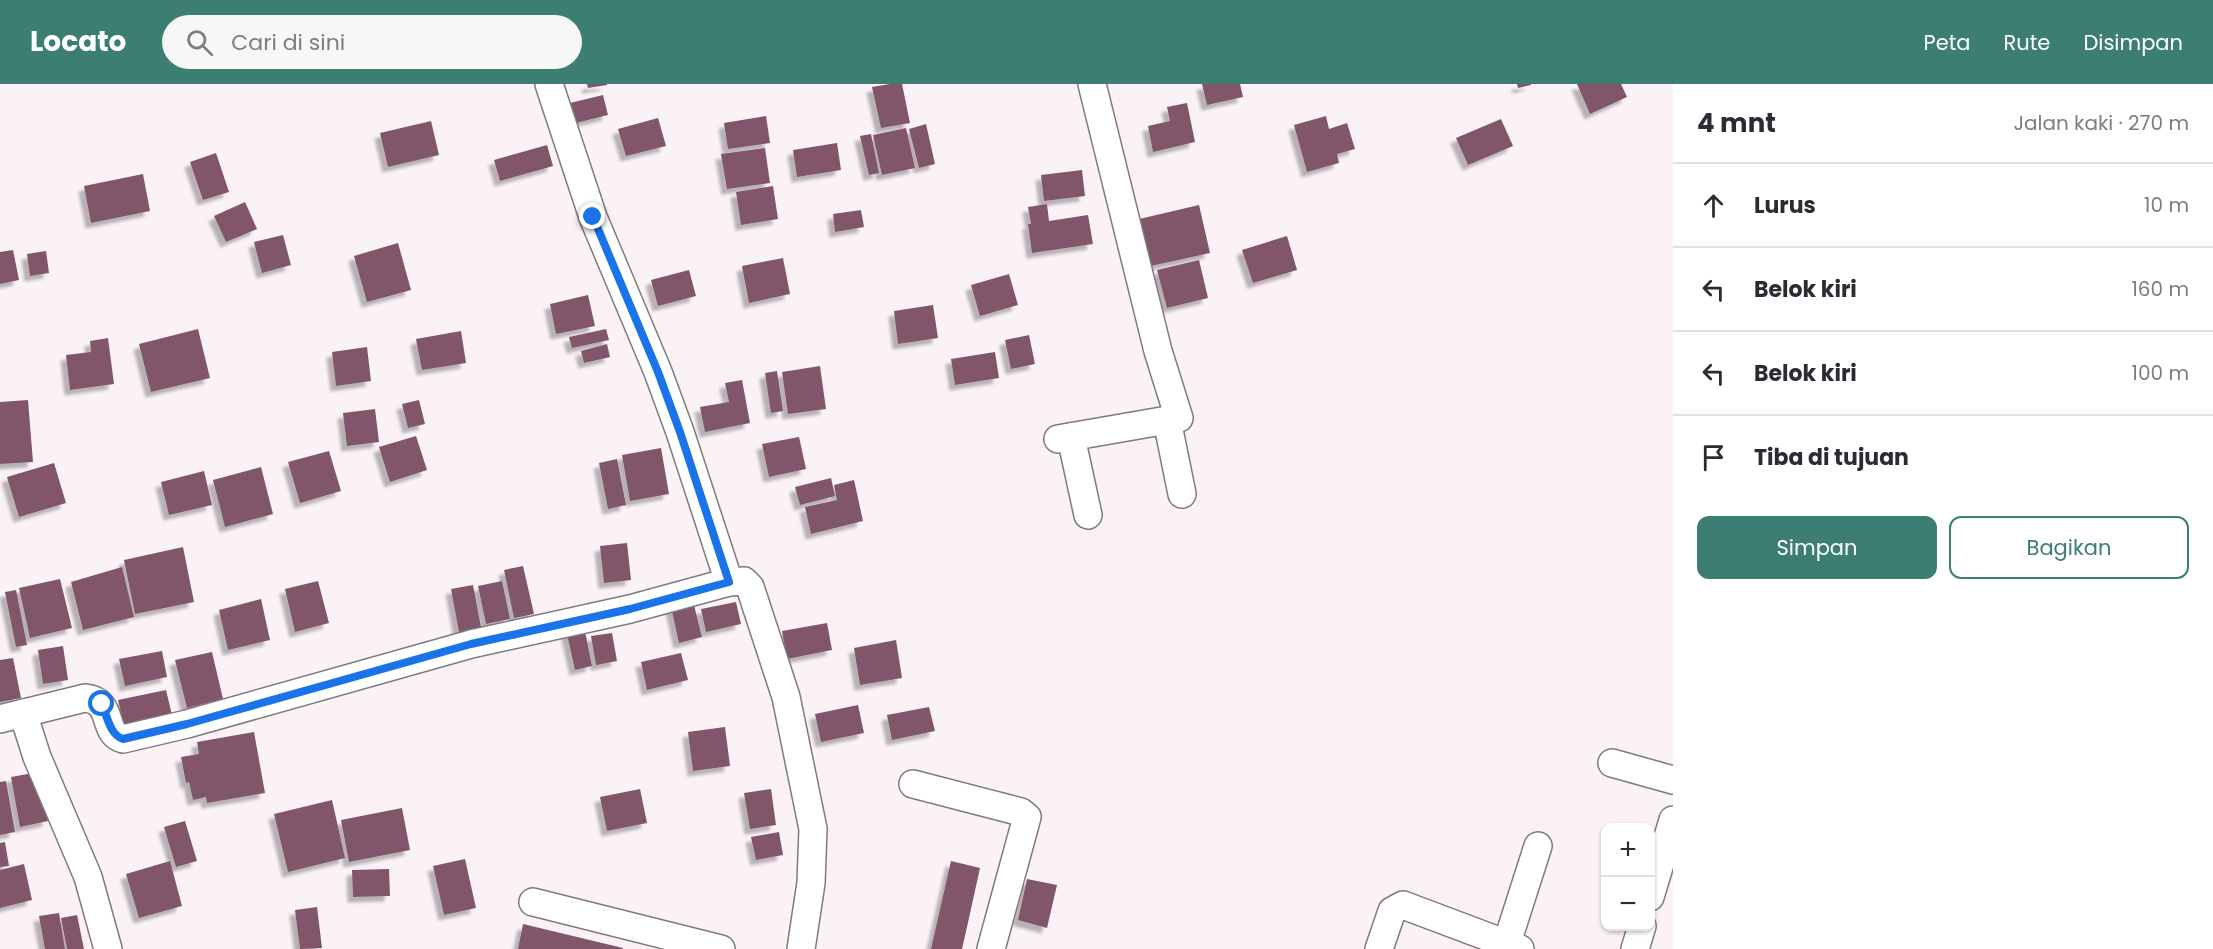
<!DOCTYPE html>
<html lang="id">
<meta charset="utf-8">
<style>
:root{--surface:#fff;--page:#f7f7f7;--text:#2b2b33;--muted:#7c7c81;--line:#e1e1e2;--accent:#3c7f72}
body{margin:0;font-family:Poppins,sans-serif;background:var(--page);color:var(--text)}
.controls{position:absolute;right:18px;bottom:18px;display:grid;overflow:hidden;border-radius:12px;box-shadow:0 2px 4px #0004}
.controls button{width:54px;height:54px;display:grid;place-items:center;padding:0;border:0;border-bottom:2px solid var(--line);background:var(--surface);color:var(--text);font:30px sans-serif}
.stop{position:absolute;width:18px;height:18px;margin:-14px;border:4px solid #1a73e8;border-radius:50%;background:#fff}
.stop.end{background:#1a73e8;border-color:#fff;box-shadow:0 2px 6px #0008}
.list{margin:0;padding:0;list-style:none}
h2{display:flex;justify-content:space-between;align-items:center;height:78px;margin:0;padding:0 24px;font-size:26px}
h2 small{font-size:20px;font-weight:400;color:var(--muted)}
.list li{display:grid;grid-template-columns:39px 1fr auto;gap:18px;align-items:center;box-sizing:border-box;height:84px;padding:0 24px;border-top:2px solid var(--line)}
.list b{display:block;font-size:22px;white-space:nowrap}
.list em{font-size:20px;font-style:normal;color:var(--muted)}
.actions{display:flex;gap:12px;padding:18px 24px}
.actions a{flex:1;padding:14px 0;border:2px solid var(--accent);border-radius:12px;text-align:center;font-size:21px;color:var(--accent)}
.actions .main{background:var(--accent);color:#fff}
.icon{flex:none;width:33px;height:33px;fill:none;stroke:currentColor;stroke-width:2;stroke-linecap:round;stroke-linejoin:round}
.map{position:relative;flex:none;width:1673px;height:865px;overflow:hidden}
header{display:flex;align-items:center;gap:36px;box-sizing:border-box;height:84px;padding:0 30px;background:var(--accent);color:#fff}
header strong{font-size:28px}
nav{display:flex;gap:33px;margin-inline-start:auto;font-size:21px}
.search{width:420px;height:54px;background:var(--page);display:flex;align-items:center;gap:15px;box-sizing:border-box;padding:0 21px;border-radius:33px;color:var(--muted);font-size:22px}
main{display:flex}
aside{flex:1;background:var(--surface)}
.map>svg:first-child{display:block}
</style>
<header>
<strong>Locato</strong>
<div class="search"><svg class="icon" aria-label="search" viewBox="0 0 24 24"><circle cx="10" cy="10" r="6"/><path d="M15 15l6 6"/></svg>Cari di sini</div>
<nav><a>Peta</a><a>Rute</a><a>Disimpan</a></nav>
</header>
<main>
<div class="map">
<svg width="1673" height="865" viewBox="0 0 1673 865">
<defs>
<filter id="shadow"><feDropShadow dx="-5.5" dy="5.5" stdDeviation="1.5" flood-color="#0004"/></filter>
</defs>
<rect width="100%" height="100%" fill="#faf2f5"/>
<g fill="#81566b" filter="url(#shadow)">
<polygon points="587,0 607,0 607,1 588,4"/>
<polygon points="890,0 902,0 910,39 881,44 872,3"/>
<polygon points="1202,0 1240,0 1243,13 1207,21"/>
<polygon points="1517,0 1531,0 1531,1 1518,4"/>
<polygon points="1577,0 1621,0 1627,13 1590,30"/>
<polygon points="603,11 608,31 576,39 570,19"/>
<polygon points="1187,19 1195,58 1153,68 1148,42 1170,37 1167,23"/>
<polygon points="766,32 770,59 728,65 724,39"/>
<polygon points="1326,32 1329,45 1347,39 1355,65 1337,70 1339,79 1307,88 1294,41"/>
<polygon points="658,34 666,62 626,72 618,45"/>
<polygon points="1501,35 1513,62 1468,81 1456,54"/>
<polygon points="431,37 439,71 388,83 380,49"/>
<polygon points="926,40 935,80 919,84 909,45"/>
<polygon points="906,44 915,84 882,91 873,51"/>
<polygon points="871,50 879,89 869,91 860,52"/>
<polygon points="837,59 841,86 797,93 793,66"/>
<polygon points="547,61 553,82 500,97 494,76"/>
<polygon points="765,64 770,99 727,105 721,70"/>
<polygon points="216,69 229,108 203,116 190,78"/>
<polygon points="1082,86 1085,112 1044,117 1041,91"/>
<polygon points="143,90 150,127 91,139 84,102"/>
<polygon points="773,102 778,135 741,141 736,108"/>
<polygon points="245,118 257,145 226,158 214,132"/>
<polygon points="1047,120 1049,137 1088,131 1093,160 1032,169 1028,140 1031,140 1028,123"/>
<polygon points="1199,121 1210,169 1146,183 1135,136"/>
<polygon points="861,126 864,143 835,148 833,130"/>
<polygon points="283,151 291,181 262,189 254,158"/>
<polygon points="1287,152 1297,186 1253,199 1242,166"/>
<polygon points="398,159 411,206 367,218 354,172"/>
<polygon points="13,166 19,196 0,200 0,168"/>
<polygon points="46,167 49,189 30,192 27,170"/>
<polygon points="783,174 790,210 749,219 742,182"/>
<polygon points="1199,176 1208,214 1167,224 1157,186"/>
<polygon points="689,186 696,212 658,222 651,196"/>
<polygon points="1009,190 1018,221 980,232 971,201"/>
<polygon points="588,211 595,242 556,250 550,220"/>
<polygon points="933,221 938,254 898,260 894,227"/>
<polygon points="198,245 210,294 151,308 139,260"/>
<polygon points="606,245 609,256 572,264 569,253"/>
<polygon points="461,247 466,279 422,286 416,255"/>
<polygon points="1029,251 1035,280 1011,285 1005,256"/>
<polygon points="108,254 114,300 70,306 66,271 91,268 90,257"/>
<polygon points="607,260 610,273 584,279 581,267"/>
<polygon points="367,263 371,297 336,302 332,268"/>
<polygon points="995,268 999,294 955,301 951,275"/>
<polygon points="820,282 826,325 788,330 782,288"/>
<polygon points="777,287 783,327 771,329 765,289"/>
<polygon points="742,296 750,339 705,348 700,323 729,318 725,299"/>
<polygon points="28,316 33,378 0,380 0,318"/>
<polygon points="419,316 425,340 408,344 402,320"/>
<polygon points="375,325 379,358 347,362 343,329"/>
<polygon points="416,352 427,386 390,398 379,363"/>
<polygon points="799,353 806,385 769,393 762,360"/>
<polygon points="661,364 669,410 630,417 622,371"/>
<polygon points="329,367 341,407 300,419 288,378"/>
<polygon points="617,375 626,421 608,425 599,379"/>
<polygon points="54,379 66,419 19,433 7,393"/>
<polygon points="261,383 273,430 225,443 213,396"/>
<polygon points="204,387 212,421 169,431 161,398"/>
<polygon points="831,394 835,412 800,421 795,403"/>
<polygon points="854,396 863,437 811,450 805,423 837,416 834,401"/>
<polygon points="627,459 631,496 604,499 600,462"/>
<polygon points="183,463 194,518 135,530 124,476"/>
<polygon points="523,482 534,530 514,534 504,486"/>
<polygon points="122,483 134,533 83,546 71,498"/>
<polygon points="60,495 72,544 30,554 19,504"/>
<polygon points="318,497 329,539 295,548 285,505"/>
<polygon points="502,497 510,535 486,540 478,502"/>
<polygon points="473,501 481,543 459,548 451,505"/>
<polygon points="16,506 27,561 16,563 5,508"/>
<polygon points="261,515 270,556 228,566 219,526"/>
<polygon points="693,517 702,553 679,559 671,523"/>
<polygon points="736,518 741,540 706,548 701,525"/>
<polygon points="827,539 832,566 787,575 782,547"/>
<polygon points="584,542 592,582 575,586 566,546"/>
<polygon points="612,549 617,577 596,581 591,552"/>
<polygon points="896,556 902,594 860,601 854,564"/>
<polygon points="63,562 68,596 43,600 38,566"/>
<polygon points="162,567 167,593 125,602 119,575"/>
<polygon points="212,568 223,615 187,624 175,576"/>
<polygon points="681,569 688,596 647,606 641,578"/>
<polygon points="13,574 21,614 0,618 0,576"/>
<polygon points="166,606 173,635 125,645 118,616"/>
<polygon points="858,621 864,649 821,658 815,630"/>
<polygon points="929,623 935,647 892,656 887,631"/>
<polygon points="725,643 730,682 693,687 688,648"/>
<polygon points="254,648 265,709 207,719 206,713 193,716 189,698 186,699 181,673 199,670 197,658"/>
<polygon points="39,688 48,737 20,743 11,693"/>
<polygon points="6,697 15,748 0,751 0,698"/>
<polygon points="640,705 647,739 607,747 600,713"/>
<polygon points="771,705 776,741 750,745 744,709"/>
<polygon points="332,716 345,774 288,788 274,730"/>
<polygon points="402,724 410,766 349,778 341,736"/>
<polygon points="185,737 197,777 176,783 164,743"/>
<polygon points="779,748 783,771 756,776 751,753"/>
<polygon points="5,758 9,782 0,783 0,759"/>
<polygon points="465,775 476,824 444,831 433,782"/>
<polygon points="170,777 182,822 139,834 126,790"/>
<polygon points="951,777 980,784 967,843 962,865 931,865"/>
<polygon points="24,780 32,816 0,824 0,786"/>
<polygon points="389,785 390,812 353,813 352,786"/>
<polygon points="1027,795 1057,801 1047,844 1018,836"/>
<polygon points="317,823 322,864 300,865 295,826"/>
<polygon points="59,829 65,865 45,865 39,832"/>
<polygon points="77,831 84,865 67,865 61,834"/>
<polygon points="523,840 623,864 623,865 518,865"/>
</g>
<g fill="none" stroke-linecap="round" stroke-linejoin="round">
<g stroke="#817a7d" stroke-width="30">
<g id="minor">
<polyline points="549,0 593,133 658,288 680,348 729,498 744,497 750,503 786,613 813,745 811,799 801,865"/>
<polyline points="1167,336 1182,410"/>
<polyline points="1071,353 1088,431"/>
<polyline points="1058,355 1179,334 1158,267 1092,0"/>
<polyline points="23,629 37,673 88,793 108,865"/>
<path d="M0,635L85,614C115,617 101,649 123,655L187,640L471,560L630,525L729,498"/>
<polyline points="1612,679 1673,696"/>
<polyline points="913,700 1021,728 1027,733 991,865"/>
<polyline points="1650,813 1673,736"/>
<polyline points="533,818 721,865"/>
<polyline points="1379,865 1392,827 1403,821 1520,865"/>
<polyline points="1505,865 1538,762"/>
<polyline points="1635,865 1642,842"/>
</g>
</g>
<use href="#minor" stroke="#fff" stroke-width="27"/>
</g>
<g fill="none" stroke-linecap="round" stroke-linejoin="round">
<path stroke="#1a73e8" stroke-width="8" d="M102,620C107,632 110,651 123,655L187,640L471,560L630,525L729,498L680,348L658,288L593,133"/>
</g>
</svg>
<div class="controls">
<button>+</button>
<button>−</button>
</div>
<div class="stop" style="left:102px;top:620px"></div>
<div class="stop end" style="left:593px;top:133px"></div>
</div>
<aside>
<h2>4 mnt<small>Jalan kaki · 270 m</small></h2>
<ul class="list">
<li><svg class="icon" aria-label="ahead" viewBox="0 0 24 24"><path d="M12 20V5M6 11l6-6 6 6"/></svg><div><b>Lurus</b></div><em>10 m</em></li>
<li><svg class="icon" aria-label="left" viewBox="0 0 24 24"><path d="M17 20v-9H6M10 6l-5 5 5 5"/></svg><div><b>Belok kiri</b></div><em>160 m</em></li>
<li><svg class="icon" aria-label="left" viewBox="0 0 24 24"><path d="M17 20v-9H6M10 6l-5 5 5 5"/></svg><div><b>Belok kiri</b></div><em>100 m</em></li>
<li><svg class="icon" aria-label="arrive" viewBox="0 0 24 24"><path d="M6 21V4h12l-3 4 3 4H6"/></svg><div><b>Tiba di tujuan</b></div></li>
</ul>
<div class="actions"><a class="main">Simpan</a><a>Bagikan</a></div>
</aside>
</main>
